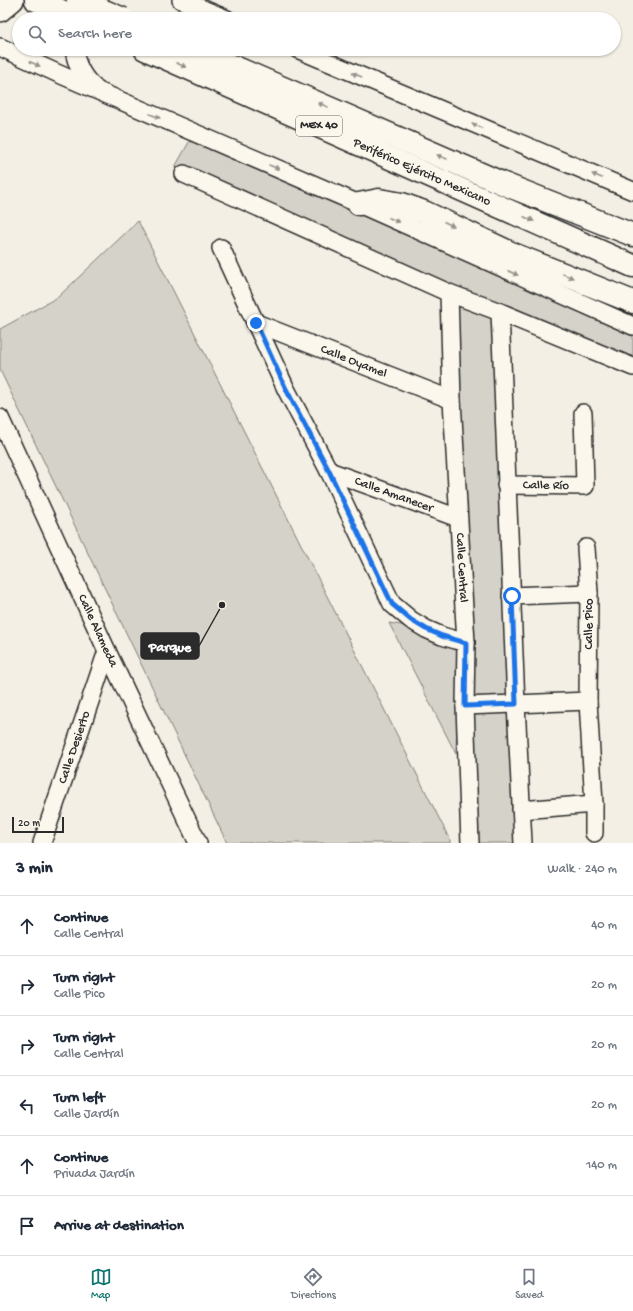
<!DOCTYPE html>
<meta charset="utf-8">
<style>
:root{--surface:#fff;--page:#f2f2f3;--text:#1f2937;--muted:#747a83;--line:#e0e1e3;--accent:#0f766e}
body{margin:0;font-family:"Gochi Hand",sans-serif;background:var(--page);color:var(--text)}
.scale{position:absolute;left:12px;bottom:10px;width:52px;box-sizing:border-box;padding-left:4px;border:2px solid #2b2b2b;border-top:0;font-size:11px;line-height:14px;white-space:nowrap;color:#2b2b2b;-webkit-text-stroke:3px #fbf7ec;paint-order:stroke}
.stop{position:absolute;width:12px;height:12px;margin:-9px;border:3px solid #1a73e8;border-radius:50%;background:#fff}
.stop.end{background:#1a73e8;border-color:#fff;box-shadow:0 1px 4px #0008}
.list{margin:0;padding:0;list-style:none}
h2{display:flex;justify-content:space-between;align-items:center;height:52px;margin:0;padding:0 16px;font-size:17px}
h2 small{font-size:13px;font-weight:400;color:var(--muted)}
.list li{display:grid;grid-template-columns:26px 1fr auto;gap:12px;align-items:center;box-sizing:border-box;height:60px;padding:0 16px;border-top:1px solid var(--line)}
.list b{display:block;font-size:15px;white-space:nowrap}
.list p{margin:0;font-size:13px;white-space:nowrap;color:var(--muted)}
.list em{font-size:13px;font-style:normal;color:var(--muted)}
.icon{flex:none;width:22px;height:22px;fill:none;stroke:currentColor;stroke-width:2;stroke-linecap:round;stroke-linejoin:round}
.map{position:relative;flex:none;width:633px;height:843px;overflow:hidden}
.search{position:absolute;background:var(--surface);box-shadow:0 1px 3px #0004;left:12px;right:12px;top:12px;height:44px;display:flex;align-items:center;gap:10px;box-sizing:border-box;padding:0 14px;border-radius:22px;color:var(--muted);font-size:15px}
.sheet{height:412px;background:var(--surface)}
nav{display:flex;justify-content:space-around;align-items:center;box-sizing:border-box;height:56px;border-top:1px solid var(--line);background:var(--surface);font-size:11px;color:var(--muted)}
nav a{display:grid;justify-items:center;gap:2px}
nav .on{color:var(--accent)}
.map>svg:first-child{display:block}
</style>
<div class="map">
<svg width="633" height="843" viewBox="0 0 633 843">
<rect width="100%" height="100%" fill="#f3efe4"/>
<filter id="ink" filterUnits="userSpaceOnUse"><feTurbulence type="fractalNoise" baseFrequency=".025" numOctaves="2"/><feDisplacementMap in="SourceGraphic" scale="8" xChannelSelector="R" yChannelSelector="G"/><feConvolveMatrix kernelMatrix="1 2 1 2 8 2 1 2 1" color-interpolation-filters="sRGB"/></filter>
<g filter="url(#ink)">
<g fill="#d5d2c9" stroke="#807e7a">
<polygon points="193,135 633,331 633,361 449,292 175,167"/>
<polygon points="138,221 450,840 450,843 227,843 0,370 0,329 58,297"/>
<polygon points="450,295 499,313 512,701 467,703"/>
<polygon points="389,623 413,627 459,646 456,754"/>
<polygon points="514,706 519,843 473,843 467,709"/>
</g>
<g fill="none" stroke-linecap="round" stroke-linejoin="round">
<g stroke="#2b2b2b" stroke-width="20">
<g id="minor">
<polyline points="181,0 227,19"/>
<polyline points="0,47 59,74 359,204 633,326"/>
<path d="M74,49C76,65 83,78 95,88"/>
<polyline points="297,49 633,191"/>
<polyline points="184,174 449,293 500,312 633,367"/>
<polyline points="221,248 286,389 329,471 392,604 411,620 426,629 442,636 466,643"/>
<path id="s1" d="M449,293L452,400L466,643L465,706L470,843"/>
<polyline points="500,312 516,704 523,843"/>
<path id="s2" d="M256,323L452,400"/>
<path id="s3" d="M0,418L107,651L198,843"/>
<path id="s4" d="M329,471L458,518"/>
<path id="s5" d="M506,485L585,486L583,413"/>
<polyline points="586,548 589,593 588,701 594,804 594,833"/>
<polyline points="511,596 589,593"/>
<polyline points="465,706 588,701"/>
<polyline points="521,810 594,804"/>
<path id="s6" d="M42,843L107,651"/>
</g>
</g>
<g stroke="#2b2b2b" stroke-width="24">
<polyline id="major" points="0,11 13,0"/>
</g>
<g stroke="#2b2b2b" stroke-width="25">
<g id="highway">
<polyline points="36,0 61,11"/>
<path id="s7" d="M145,49L633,266"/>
<polyline points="193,49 504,184 633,235"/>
<polyline points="359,204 379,200 402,204 424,212 513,254 633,302"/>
</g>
</g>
<use href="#minor" stroke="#fbf7ec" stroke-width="17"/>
<use href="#major" stroke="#fbf7ec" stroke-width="21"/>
<use href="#highway" stroke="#fbf7ec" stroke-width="22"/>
<g stroke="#2b2b2b" stroke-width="25" stroke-linecap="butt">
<g id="highway-bridge">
<polyline points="78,0 123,19"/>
<polyline points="61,11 78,19"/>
</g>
</g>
<use href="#highway-bridge" stroke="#fbf7ec" stroke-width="22"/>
</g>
<defs><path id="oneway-solid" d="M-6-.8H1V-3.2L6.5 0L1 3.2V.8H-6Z"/></defs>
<g fill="#93918c">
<use href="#oneway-solid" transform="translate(35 64) rotate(24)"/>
<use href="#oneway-solid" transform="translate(181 65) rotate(24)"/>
<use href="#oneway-solid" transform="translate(357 75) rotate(-157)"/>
<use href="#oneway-solid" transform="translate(323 105) rotate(-157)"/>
<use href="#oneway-solid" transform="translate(155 116) rotate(23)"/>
<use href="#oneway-solid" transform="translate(477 126) rotate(-157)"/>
<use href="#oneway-solid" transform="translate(442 157) rotate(-157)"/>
<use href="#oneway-solid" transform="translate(274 167) rotate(23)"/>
<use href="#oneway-solid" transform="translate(597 176) rotate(-157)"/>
<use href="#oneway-solid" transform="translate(529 219) rotate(24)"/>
<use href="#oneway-solid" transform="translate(394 220) rotate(24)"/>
<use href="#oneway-solid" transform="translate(449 224) rotate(25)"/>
<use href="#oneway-solid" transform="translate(513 273) rotate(24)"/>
<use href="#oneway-solid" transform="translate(568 276) rotate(22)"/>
</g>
</g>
<g fill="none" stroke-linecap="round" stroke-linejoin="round" filter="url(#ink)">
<polyline stroke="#1a73e8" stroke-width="5" points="256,323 286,389 329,471 392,604 411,620 426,629 442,636 466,643 465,706 516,704 512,596"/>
</g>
<g text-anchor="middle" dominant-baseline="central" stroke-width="4" stroke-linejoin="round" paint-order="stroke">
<rect fill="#fbf7ec" stroke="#696865" stroke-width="1" x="296" y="116" width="46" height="20" rx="3"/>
<g font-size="12" font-weight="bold" fill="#2b2b2b">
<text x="319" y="126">MEX 40</text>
</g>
<g font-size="13" fill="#2b2b2b" stroke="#fbf7ec">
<text stroke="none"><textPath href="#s7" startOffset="303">Periférico Ejército Mexicano</textPath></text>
<text stroke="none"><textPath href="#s2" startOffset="105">Calle Oyamel</textPath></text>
<text stroke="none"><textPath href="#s5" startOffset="40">Calle Río</textPath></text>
<text stroke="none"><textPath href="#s4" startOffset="69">Calle Amanecer</textPath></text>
<text stroke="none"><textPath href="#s1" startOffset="275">Calle Central</textPath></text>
<text transform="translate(589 624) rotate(-90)">Calle Pico</text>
<text stroke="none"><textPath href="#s3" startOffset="234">Calle Alameda</textPath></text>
<text stroke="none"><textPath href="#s6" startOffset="101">Calle Desierto</textPath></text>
</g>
</g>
<path fill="none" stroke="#2b2b2b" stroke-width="1.5" d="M222 605L199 646"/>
<circle fill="#2b2b2b" stroke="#fbf7ec" stroke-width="1.5" cx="222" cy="605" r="4"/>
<rect fill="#2b2b2b" stroke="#2b2b2b" stroke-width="1.5" x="141" y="633" width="58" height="26" rx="4"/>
<g font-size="14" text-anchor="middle" font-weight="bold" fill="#fff">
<text x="170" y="651">Parque</text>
</g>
</svg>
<div class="scale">20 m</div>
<div class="stop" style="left:512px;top:596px"></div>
<div class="stop end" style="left:256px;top:323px"></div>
<div class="search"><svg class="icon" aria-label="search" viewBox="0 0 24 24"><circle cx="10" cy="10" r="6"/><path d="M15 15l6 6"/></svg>Search here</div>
</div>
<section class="sheet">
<h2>3 min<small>Walk · 240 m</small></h2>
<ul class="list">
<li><svg class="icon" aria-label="ahead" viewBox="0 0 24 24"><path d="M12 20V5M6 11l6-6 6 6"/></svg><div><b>Continue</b><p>Calle Central</p></div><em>40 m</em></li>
<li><svg class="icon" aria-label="right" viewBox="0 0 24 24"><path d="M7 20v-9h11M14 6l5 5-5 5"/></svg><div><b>Turn right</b><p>Calle Pico</p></div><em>20 m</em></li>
<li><svg class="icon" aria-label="right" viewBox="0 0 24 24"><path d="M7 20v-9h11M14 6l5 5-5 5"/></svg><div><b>Turn right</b><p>Calle Central</p></div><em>20 m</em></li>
<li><svg class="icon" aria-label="left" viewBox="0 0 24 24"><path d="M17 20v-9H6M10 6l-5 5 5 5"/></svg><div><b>Turn left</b><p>Calle Jardín</p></div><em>20 m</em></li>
<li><svg class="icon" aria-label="ahead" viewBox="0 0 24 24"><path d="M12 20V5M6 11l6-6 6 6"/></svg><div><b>Continue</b><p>Privada Jardín</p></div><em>140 m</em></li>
<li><svg class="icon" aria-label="arrive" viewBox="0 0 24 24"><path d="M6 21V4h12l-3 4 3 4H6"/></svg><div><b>Arrive at destination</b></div></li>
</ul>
</section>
<nav>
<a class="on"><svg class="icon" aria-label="map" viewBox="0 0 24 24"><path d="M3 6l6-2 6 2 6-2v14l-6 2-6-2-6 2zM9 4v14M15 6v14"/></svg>Map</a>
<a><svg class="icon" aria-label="directions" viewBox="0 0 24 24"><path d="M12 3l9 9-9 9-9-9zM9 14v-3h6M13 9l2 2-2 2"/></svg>Directions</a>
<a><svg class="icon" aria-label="saved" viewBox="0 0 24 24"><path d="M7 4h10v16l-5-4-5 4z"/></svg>Saved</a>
</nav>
